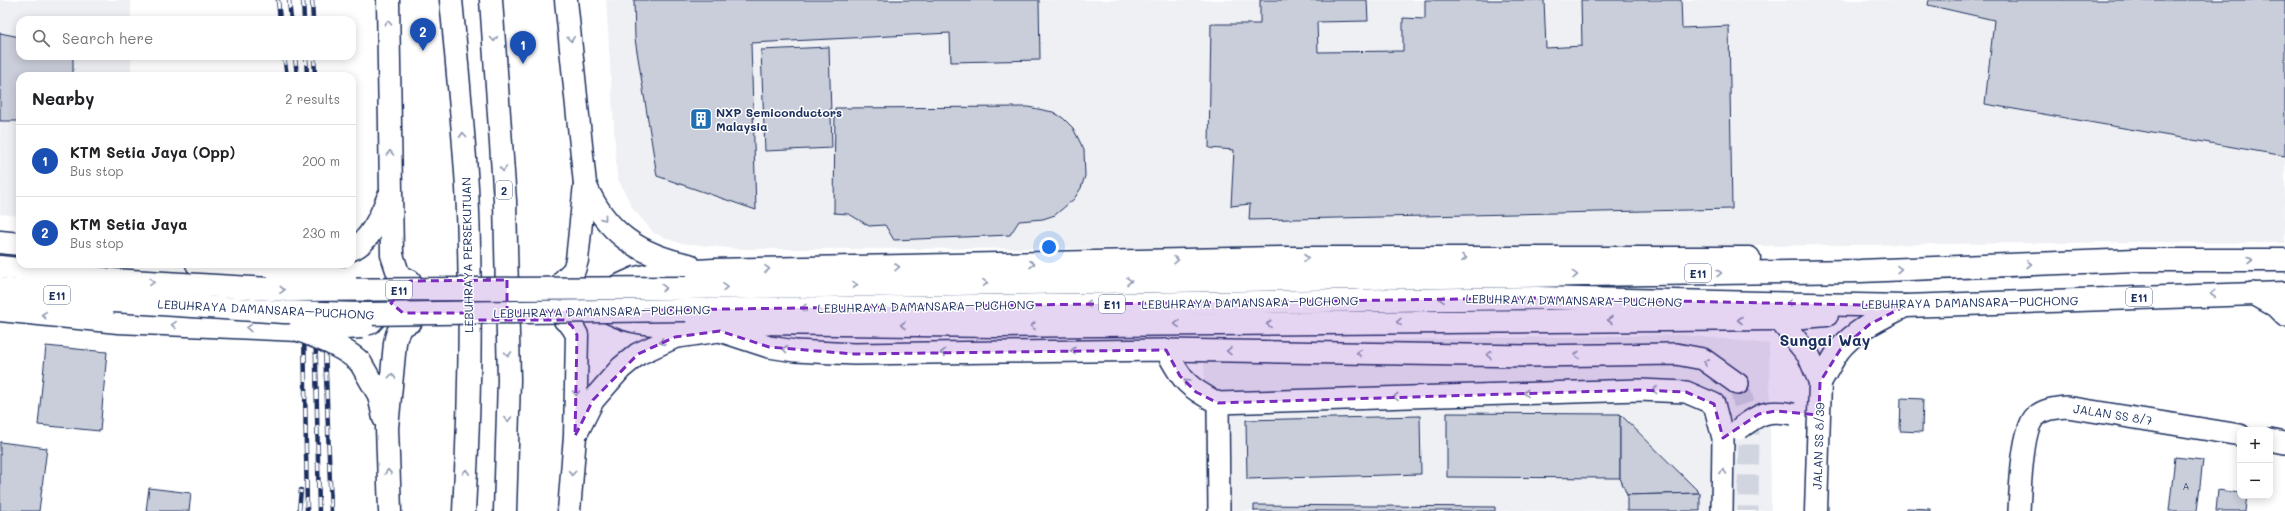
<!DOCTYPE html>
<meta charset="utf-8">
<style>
:root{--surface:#fff;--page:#f2f2f2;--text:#202124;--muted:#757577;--line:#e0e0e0;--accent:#db2777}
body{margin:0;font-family:Mali,sans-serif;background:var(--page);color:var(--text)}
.controls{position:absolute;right:12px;bottom:12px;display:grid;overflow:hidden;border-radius:8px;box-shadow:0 2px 10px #0003}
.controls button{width:36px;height:36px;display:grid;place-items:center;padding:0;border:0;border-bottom:1px solid var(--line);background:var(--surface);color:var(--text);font:20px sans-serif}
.you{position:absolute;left:1049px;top:247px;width:14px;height:14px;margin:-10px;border:3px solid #fff;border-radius:50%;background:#1a73e8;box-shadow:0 0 0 6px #1a73e833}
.badge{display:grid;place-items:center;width:26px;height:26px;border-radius:50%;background:var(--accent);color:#fff;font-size:13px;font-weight:700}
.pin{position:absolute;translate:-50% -33px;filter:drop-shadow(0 1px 2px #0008)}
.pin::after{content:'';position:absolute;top:21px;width:14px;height:12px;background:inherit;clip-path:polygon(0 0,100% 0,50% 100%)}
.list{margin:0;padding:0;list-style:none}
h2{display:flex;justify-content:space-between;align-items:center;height:52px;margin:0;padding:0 16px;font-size:17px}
h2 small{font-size:13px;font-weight:400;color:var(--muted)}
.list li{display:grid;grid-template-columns:26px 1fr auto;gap:12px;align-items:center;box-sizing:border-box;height:72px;padding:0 16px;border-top:1px solid var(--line)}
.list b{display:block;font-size:15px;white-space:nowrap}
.list p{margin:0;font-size:13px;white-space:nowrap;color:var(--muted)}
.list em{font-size:13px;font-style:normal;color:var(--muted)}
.icon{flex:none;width:22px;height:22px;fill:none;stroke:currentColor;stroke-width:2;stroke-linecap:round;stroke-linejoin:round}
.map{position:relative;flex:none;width:2285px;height:511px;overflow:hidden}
.search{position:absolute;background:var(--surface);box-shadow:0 2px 10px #0003;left:16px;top:16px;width:340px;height:44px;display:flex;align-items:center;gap:10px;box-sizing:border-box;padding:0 14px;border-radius:12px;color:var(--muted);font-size:15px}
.panel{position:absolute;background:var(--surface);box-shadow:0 2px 10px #0003;left:16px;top:72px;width:340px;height:196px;border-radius:12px}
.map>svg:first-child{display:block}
</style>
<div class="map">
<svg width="2285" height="511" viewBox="0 0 2285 511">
<rect width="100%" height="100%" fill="#fff"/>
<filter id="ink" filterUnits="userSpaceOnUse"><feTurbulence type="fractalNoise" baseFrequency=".025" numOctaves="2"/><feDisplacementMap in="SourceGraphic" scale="8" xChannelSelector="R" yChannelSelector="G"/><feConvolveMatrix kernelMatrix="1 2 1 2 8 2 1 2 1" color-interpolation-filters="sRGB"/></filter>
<g filter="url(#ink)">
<g fill="#eff0f4">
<polygon points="0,0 131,0 131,20 20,20 20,56 131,56 131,76 20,76 20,216 0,214"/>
<polygon points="606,0 2285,0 2285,243 2136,242 1661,247 739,249 679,243 654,233 633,209 617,177"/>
<polygon points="1681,335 1769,344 1771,511 1206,511 1204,343"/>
</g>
<g fill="#caceda" stroke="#1b2f5e">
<polygon points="634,0 1039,0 1040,60 951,62 950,33 751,43 756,210 657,176 635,39"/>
<polygon points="1260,0 1367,0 1368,21 1317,22 1318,52 1403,51 1403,18 1425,19 1425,0 1544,0 1546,48 1582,46 1581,0 1681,0 1682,28 1729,26 1732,209 1249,220 1250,204 1231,206 1234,150 1209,148 1211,24 1260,24"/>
<polygon points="1929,0 2285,0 2285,156 1985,104 1994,20 1928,5"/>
<polygon points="0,33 20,37 20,56 73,56 73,76 20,76 20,121 0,121"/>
<polygon points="829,47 832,148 765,151 761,50"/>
<polygon points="1028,107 1053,112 1063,118 1073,128 1084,150 1085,176 1081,188 1074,199 1055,215 1043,219 1019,221 1010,235 894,240 885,225 869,226 849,214 834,213 835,108"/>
<polygon points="46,346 107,352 100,431 38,425"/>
<polygon points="1901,398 1923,399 1922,432 1900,431"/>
<polygon points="1447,413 1620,414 1620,478 1447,477"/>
<polygon points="1620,414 1700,493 1627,495 1620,478"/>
<polygon points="1420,416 1421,474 1247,479 1246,420"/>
<polygon points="0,442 47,448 39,511 0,511"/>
<polygon points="2175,457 2203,460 2197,511 2169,511"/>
<polygon points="149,488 191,493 189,511 146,511"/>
<polygon points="2218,490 2240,493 2240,496 2247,496 2245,511 2216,511"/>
<polygon points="1700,493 1700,511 1627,511 1627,495"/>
<polygon points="1254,505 1495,507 1495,511 1254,511"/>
<polygon points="1907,508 1930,509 1930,511 1907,511"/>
</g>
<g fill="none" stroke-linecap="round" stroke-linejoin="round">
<polyline stroke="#d1d5df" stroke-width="21" stroke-dasharray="21 10" stroke-linecap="butt" points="1738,384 1749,420 1748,511"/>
<g stroke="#1b2f5e" stroke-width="24">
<g id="minor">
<polyline points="2252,293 2275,306 2285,316"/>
<path d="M720,331L769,347L795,351L854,354L1166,350C1182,381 1187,387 1218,403"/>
<polyline points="1166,350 1528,356 1676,354 1703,359 1738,384"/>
<polyline points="2270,440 2285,443"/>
<polyline points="1219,511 1218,403 1639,390 1686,392 1714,404 1723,438 1722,511"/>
<path d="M2019,511C2020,492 2022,429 2035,417C2044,409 2055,408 2067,407L2240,435"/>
</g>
</g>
<g stroke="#1b2f5e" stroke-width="25">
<g id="tertiary">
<polyline points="1779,319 1809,356 1820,382 1816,511"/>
<path d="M1820,382C1827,371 1832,360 1839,350C1856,329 1882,318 1905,306"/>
</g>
</g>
<g stroke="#1b2f5e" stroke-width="25">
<g id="trunk">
<path d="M451,0C457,62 463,125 467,187C472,295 470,404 464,511"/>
<polyline points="491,0 505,201 509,380 505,511"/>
</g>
</g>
<g stroke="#1b2f5e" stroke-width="25">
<g id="motorway">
<path d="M566,0L585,184L577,260L574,270L564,280C580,292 599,309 618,316C645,328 680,324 709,324"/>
<path d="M585,184C605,232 639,255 689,265"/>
<polyline points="0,242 20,244"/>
<path d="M352,249C370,242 381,215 388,198"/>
<polyline points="197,264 277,271"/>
<polyline points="0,267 113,280"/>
<polyline points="686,288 1860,271 2136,260 2285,260"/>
<polyline points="0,289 114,301"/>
<polyline points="0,310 118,322 299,330"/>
<polyline points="686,310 1537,298 1905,306 2285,293"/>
<polyline points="370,323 410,281 399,276 392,255 388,0"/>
<polyline points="760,323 997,326 1779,319 1827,315"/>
<polyline points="360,362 379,395 384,418"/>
<polyline points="578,430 593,400 621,368 638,354 675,337 770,323"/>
<path d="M390,511L387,428L395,343C397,331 400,326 411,321L396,307"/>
<polyline points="569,511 575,436 577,335 572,326 565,320 595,302 616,287 636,278 659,273 714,270 1282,258 1749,258"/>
</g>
</g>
<use href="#minor" stroke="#fff" stroke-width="21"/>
<use href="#tertiary" stroke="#fff" stroke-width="22"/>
<use href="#trunk" stroke="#fff" stroke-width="22"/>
<use href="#motorway" stroke="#fff" stroke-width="22"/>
<g stroke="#1b2f5e" stroke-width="4.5">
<g id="rail">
<polyline points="278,0 280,20"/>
<polyline points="289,0 291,20"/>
<polyline points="303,0 304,20"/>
<polyline points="312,0 313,20"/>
<polyline points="284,56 287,76"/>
<polyline points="295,56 297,76"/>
<polyline points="306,56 307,76"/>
<polyline points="314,56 315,76"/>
<polyline points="303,264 307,511"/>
<polyline points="314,264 319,511"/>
<polyline points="322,264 331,511"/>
<polyline points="299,511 301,490"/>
</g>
</g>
<use href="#rail" stroke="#fff" stroke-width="3" stroke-dasharray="9" stroke-linecap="butt"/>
<g stroke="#1b2f5e" stroke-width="24" stroke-linecap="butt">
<path id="minor-bridge" d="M1739,429C1759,414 1767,409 1793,414"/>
</g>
<g stroke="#1b2f5e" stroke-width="25" stroke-linecap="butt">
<g id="motorway-bridge">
<polyline points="277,271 345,278"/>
<polyline points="113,280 288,290 686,288"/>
<polyline points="114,301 284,312 363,314 686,310"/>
<path d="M299,330C321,339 342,346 360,362"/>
<polyline points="310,330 362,327"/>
</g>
</g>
<use href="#minor-bridge" stroke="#fff" stroke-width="21"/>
<use href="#motorway-bridge" stroke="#fff" stroke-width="22"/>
</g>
<defs><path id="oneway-chevron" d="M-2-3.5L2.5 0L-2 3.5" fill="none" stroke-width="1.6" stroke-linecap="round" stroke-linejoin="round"/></defs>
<g stroke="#8d97ae">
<use href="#oneway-chevron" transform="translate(388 23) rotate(-91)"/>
<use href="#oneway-chevron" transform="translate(494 39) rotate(85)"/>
<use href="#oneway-chevron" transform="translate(571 39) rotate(84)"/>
<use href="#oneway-chevron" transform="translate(463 135) rotate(-94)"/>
<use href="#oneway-chevron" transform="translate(390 153) rotate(-91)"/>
<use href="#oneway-chevron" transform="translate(503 169) rotate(86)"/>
<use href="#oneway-chevron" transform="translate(604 218) rotate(51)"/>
<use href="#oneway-chevron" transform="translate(1306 258)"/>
<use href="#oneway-chevron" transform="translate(1464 258)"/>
<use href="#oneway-chevron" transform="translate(1176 260) rotate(-1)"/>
<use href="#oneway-chevron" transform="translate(2250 260)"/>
<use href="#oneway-chevron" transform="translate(1032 264) rotate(-1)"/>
<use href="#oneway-chevron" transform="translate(2029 264) rotate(-2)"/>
<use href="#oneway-chevron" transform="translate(897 267) rotate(-1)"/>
<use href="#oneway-chevron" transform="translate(767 269) rotate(-1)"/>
<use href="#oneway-chevron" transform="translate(1899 269) rotate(-3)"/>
<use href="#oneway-chevron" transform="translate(1719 273) rotate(-1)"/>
<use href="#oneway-chevron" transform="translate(1575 275) rotate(-1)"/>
<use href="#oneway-chevron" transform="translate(1129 281) rotate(-1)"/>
<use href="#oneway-chevron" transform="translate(152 282) rotate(3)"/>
<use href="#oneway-chevron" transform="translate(985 283) rotate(-1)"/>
<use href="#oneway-chevron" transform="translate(855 285) rotate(-1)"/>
<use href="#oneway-chevron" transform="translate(725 287) rotate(-1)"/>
<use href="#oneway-chevron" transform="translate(664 288) rotate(-1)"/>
<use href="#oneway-chevron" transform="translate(282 290) rotate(3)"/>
<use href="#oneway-chevron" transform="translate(2213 294) rotate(178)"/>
<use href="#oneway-chevron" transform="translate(1442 299) rotate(179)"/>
<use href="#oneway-chevron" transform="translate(1789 303) rotate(-179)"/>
<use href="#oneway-chevron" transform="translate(1088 304) rotate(179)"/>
<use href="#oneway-chevron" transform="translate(804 308) rotate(179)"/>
<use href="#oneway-chevron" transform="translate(44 315) rotate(-175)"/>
<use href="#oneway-chevron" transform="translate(1610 320) rotate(180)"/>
<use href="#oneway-chevron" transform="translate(1740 320) rotate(180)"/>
<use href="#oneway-chevron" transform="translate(1399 322) rotate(179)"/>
<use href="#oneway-chevron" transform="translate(1177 324) rotate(179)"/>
<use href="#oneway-chevron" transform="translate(1269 324) rotate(179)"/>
<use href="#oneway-chevron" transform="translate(174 325) rotate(-177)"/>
<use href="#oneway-chevron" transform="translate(903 325) rotate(-179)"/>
<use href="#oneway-chevron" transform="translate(1033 326) rotate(179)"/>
<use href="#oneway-chevron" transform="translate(249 328) rotate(-178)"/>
<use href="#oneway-chevron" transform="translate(662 342) rotate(158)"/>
<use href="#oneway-chevron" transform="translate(785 349) rotate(-172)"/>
<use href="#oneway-chevron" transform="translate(1073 351) rotate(179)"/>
<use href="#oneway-chevron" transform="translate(1229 351) rotate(-179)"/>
<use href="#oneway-chevron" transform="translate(943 353) rotate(179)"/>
<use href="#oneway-chevron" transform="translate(1359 353) rotate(-179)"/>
<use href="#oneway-chevron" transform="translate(508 354) rotate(89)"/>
<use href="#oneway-chevron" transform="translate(1489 355) rotate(-179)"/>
<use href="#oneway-chevron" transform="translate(1577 355) rotate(179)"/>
<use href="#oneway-chevron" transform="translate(1706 362) rotate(-150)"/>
<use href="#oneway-chevron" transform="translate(392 376) rotate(-85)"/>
<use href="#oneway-chevron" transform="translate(1186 382) rotate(-135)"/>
<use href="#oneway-chevron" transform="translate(1655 390) rotate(-177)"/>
<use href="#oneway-chevron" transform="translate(576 393) rotate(91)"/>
<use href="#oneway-chevron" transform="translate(1526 393) rotate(178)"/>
<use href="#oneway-chevron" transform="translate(1396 397) rotate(178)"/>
<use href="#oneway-chevron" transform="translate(508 419) rotate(91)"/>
<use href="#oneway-chevron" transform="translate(388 472) rotate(-92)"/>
<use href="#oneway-chevron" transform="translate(466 472) rotate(-87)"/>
<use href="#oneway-chevron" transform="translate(1723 472) rotate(-90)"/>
<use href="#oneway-chevron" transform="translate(572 473) rotate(95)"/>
</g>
</g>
<path fill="#7b2cbf" fill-opacity="0.2" stroke="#7b2cbf" stroke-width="3" stroke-dasharray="8 5" stroke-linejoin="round" d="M507,280V312L1537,298L1905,306L1870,324L1840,350L1820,382L1819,415L1776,411L1759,414L1723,438L1714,404L1686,392L1639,390L1218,403L1196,392L1180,376L1166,350L854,354L769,347L720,331L675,337L638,354L593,400L575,436L577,335L572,326L565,320H469V313H403L391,303L410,281Z"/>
<defs>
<g id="building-square" transform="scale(1.15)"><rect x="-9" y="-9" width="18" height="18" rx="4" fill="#1f6fb2" stroke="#fff"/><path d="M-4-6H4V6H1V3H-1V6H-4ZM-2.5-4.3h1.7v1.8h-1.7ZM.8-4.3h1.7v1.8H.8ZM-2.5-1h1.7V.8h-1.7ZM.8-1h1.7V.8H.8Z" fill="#fff"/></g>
</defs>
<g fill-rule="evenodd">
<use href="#building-square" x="701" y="119"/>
</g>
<g text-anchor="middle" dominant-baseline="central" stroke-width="3" stroke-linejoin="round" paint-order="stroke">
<g font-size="10" fill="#47577d">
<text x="2186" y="486">A</text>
</g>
<g fill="#fff" stroke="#5f6d8e" stroke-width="1">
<rect x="496" y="181" width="16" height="18" rx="3"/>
<rect x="1685" y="264" width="26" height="18" rx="3"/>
<rect x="386" y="281" width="26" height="18" rx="3"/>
<rect x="44" y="286" width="26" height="18" rx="3"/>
<rect x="2126" y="288" width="26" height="18" rx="3"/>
<rect x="1099" y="295" width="26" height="18" rx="3"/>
</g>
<g font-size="11" font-weight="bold" fill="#1b2f5e">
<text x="504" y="190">2</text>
<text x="1698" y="273">E11</text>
<text x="399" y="290">E11</text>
<text x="57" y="295">E11</text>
<text x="2139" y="297">E11</text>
<text x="1112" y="304">E11</text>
</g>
<g font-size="12" font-weight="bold" fill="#1b2f5e" stroke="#fff" text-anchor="start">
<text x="716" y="112">NXP Semiconductors<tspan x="716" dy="14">Malaysia</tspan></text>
</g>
<g font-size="12" fill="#1b2f5e" stroke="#fff">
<text transform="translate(467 255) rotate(-91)">LEBUHRAYA PERSEKUTUAN</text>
<text transform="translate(1574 300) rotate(1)">LEBUHRAYA DAMANSARA–PUCHONG</text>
<text transform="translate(1250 302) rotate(-1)">LEBUHRAYA DAMANSARA–PUCHONG</text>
<text transform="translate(1970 302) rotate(-1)">LEBUHRAYA DAMANSARA–PUCHONG</text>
<text transform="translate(926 306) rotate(-1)">LEBUHRAYA DAMANSARA–PUCHONG</text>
<text transform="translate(266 309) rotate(3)">LEBUHRAYA DAMANSARA–PUCHONG</text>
<text transform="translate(602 311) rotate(-1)">LEBUHRAYA DAMANSARA–PUCHONG</text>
<text transform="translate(2113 414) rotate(9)">JALAN SS 8/7</text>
<text transform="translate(1818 446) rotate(-88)">JALAN SS 8/39</text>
</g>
<g font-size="16" font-weight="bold" fill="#1b2f5e" stroke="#fff">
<text x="1825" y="339">Sungai Way</text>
</g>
</g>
</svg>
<div class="controls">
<button>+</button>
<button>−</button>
</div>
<div class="you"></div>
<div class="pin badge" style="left:523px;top:64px;background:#1a4fb4">1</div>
<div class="pin badge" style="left:423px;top:51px;background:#1a4fb4">2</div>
<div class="search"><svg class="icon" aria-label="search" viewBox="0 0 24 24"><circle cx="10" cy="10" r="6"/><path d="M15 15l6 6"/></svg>Search here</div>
<section class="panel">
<h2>Nearby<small>2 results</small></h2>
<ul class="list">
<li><span class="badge" style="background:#1a4fb4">1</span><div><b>KTM Setia Jaya (Opp)</b><p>Bus stop</p></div><em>200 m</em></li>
<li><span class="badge" style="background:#1a4fb4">2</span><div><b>KTM Setia Jaya</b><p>Bus stop</p></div><em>230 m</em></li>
</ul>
</section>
</div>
